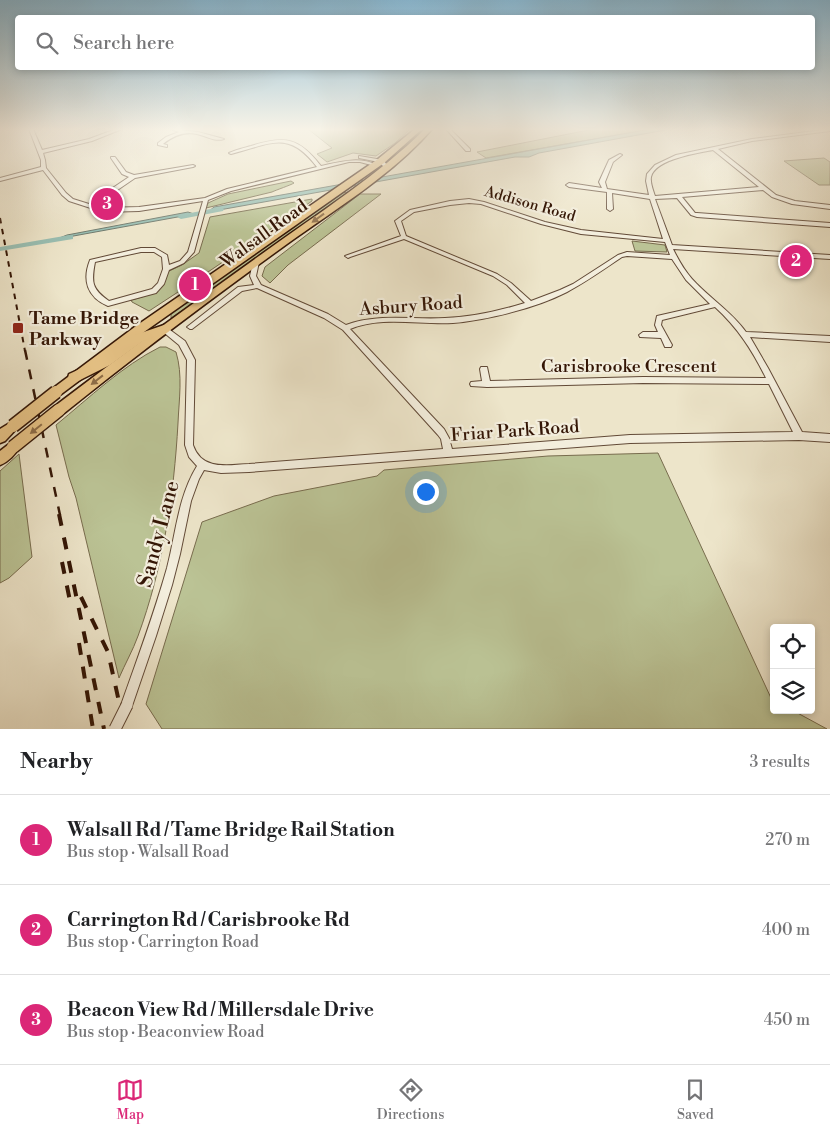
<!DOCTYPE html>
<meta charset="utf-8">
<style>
:root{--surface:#fff;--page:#f6f6f6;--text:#202124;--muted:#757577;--line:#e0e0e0;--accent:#db2777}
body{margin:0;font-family:"Libre Bodoni",serif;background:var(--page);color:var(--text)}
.controls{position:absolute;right:15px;bottom:15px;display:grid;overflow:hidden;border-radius:5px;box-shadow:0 2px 8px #0003}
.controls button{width:45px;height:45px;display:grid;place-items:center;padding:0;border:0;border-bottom:1px solid var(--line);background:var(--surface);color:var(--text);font:25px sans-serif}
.you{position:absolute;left:425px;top:491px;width:18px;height:18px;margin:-12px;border:4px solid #fff;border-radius:50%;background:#1a73e8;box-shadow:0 0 0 8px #1a73e833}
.badge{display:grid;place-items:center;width:32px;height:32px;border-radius:50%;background:var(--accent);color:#fff;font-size:16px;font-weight:700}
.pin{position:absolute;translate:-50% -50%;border:2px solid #fff;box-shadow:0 1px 5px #0006}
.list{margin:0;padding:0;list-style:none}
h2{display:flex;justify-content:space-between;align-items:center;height:65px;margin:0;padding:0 20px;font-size:21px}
h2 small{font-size:16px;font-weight:400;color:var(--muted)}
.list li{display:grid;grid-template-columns:32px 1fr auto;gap:15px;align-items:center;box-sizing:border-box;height:90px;padding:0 20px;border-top:1px solid var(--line)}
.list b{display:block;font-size:19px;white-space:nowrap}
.list p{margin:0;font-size:16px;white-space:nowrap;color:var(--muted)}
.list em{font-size:16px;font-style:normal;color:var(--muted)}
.icon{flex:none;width:28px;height:28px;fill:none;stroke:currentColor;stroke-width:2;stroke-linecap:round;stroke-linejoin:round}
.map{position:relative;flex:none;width:830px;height:729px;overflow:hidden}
.search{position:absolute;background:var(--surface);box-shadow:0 2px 8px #0003;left:15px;right:15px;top:15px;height:55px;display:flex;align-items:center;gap:12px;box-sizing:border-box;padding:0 18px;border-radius:5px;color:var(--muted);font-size:19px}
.sheet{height:335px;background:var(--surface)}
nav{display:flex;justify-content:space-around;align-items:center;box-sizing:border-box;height:70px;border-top:1px solid var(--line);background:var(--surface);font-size:14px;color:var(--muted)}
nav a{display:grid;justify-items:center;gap:2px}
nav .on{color:var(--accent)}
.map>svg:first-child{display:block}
</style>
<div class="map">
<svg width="830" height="729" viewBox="0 0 830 729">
<rect width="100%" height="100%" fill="#ede5ca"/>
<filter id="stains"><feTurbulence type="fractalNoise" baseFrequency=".004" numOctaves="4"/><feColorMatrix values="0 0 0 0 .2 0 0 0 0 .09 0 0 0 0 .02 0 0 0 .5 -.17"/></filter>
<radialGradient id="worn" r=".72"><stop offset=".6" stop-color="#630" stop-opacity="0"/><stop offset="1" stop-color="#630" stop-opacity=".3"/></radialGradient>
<g fill="#bbc395" stroke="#786c4e">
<polygon points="308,129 410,129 395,143 376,156 353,153 327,162 317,154 332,148"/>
<polygon points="594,129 651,129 486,158 477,152"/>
<polygon points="824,158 830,162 830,185 819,185 784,161"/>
<path d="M291,181L294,183C291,185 276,190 272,192L206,208L208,203L228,194Z"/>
<polygon points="350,192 190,305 171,318 171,311 340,193"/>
<polygon points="360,194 381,194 288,265 270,283 262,276 265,267"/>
<path d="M312,199V201C257,238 204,276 149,311L132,302L131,300C148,296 165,290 167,272L182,265L199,253L210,217Z"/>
<polygon points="632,241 665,245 667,252 635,251"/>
<path d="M160,347H166L176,352C183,375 179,399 178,423C174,495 163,568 138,636C133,650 125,664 119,678L76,498L69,477L56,425C89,398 122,366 160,347Z"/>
<polygon points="658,453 771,698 774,700 774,710 792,710 827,729 162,729 146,704 202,522 274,496 377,476 384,470 548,456"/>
<polygon points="19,454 32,557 9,578 0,583 0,471"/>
</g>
<g fill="#99bfb3" stroke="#717b6e">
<polygon points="651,129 671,129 539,153 529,157 515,157 208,212 214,207"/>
<polygon points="188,212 194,214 57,239 67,235"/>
</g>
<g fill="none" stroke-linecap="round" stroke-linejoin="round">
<g fill="#99bfb3" fill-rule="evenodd">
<polygon points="220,207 224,209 223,211 181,219 177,217 181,215"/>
<polygon points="70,235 73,235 73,239 0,251 0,247"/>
</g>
<g stroke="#624a37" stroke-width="2">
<g id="minor">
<path d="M29,129H33L42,150L89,139L116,129H122L92,141L43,153L45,160L46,168L66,193L73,199L89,204L129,177L122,174L111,158V157H115L126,172L134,175L193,165L195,166L193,167L135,178L94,206L103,208L139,207L205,198L227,189L317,167C288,129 271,144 231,154L229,153C235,150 244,148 251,146C286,135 299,138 321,166C340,162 359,156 377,165L375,166L360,162H349L231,191L208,200L194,252L184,263L169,270L164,284L156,293L108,306C87,297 82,280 90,260L141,248H155L167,255L169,265L180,261L188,252L203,201L139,211L103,212L69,201L62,195L43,170L0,181V178L41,167V160ZM141,252H154L162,257L163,269L158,283L152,289L109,301C92,289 91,283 95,262Z"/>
<path d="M171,129L198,132L224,139C215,142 206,136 197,134C184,131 173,136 163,144L167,145V147L158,145V143L166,137L179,132Z"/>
<polygon points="446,129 450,129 470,149 470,151 466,151"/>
<path d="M830,129V131L752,141L718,149L776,195L795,201L830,205V209L792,204L772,197L763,190L682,197L695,213H697L830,223V227L697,217L691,215L677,198L655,199L672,245L830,255V259L673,249C678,259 684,270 692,279C709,298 731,311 746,332L830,336V342L750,337L768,368L802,432L830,434V442L799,440L630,443L249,472L221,473L204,470L199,479L191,501L180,554L172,585L156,636L131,709L127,711L123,709L121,705C137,660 154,614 167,568C176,533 178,497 197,466L189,457L185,445L187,360L179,345L162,331L160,329L162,327H166L185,341L195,360L193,445C202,471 227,465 249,464L443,449L441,439L438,435L343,330L324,318L257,288L242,291L192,329H190L187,327L238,287L254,285L250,276L253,262L256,260L259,262L256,276L261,285L328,314L346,325C378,313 412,320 445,318C472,317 499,311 525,303L507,285L493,276L404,239L350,257L348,258L345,256L401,236L395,221L410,210L450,201L469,199L484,202L545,222L581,230L663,239L650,199L612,193L613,209L610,211L607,209V192L569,187L566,185L569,183L602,188L599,182L609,160L620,154L622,155L613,162L605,182L607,189L649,195L646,181L647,174L655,165L676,155L752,139ZM713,150L759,187L655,196C653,190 650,183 651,177C655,159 698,153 713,150ZM469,203L481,204L541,224L581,234L665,242L670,255L627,252L618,255L573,284L560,290L531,301L511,283L497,274L406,236L401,221L414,212L450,205ZM627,256L672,259L686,280L710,304L657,316L655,325L658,332H643L639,335L640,337L661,338L665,347H671L672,345L661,325L662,320L715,307C738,328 752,350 766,378L643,377L490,381L487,367H481L480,369L482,381L471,382L470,384L471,386L487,387L643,383L769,384L793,432L630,435L452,449L449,438L444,429L350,329C382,316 419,325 453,323C487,320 536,308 567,292C586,282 604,269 622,257Z"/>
<polygon points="359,156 383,160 387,165 383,166 379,162 359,158"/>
</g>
</g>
<g stroke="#341606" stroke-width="3">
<g id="primary">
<polygon points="415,129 422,129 384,163 144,332 60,395 52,395 50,392 52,389 136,326 378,159"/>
<path d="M425,129H432C392,175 336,209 287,244C211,299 136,355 63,414L59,415L55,414L53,410L55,406C124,353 195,302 266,251C320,212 377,176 425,129Z"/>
<polygon points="13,421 17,422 19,426 5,441 0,443 0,429"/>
<path d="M13,441L18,443L19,447C16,454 8,462 0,465V451Z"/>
</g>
</g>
<g stroke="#341606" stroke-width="3">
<polygon id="trunk" points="164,325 170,329 168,332 143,341 110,365 74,383 69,382 68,378 69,374 102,359 135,335"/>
</g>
<use href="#minor" fill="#f3eedd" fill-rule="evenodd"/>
<use href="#primary" fill="#e6c285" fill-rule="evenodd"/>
<use href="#trunk" fill="#e6c285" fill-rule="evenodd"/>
<polyline stroke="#341606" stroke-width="2" stroke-dasharray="5.5 5.5" stroke-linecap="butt" points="0,218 25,351"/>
<polyline stroke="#341606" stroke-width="2.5" stroke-dasharray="10 10" stroke-linecap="butt" points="25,350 60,515"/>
<g stroke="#341606" stroke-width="4" stroke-dasharray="12 12" stroke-linecap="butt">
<polyline points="59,514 104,729"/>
<polyline points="62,562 70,601"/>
<polyline points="81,597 108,652 125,729"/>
<polyline points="79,643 93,729"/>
</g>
<g stroke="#624a37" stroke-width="13" stroke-linecap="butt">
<polyline id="minor-bridge" points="115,729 127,705"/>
</g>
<g stroke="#341606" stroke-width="15" stroke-linecap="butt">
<g id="primary-bridge">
<polyline points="13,426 56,392"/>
<polyline points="13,447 59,410"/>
</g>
</g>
<use href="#minor-bridge" stroke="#f3eedd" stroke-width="11"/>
<use href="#primary-bridge" stroke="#e6c285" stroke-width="12"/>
</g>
<defs><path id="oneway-solid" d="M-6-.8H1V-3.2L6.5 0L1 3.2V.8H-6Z" transform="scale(1.25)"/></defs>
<g fill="#8d6c46">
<use href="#oneway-solid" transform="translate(318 218) rotate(144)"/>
<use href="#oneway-solid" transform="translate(97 380) rotate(142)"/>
<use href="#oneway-solid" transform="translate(36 429) rotate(141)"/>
</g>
<linearGradient id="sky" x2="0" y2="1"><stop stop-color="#88b8d3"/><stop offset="0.56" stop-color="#f7f3e7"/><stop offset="1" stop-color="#f7f3e7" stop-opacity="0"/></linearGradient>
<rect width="830" height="231" fill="url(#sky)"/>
<rect fill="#8f2418" stroke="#f3eedd" stroke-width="2" x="12" y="322" width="12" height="12" rx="2.5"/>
<g text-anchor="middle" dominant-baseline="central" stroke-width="4.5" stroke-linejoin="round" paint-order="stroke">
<g font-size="15" fill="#341606" stroke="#f3eedd">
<text transform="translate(530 204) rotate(16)">Addison Road</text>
</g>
<g font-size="18" fill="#341606" stroke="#f3eedd">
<text transform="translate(264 234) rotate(-36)">Walsall Road</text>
<text transform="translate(411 306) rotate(-4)">Asbury Road</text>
<text x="629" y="366">Carisbrooke Crescent</text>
<text transform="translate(515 431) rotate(-4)">Friar Park Road</text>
</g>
<g font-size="18" font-weight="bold" fill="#341606" stroke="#f3eedd" text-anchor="start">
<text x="29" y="318">Tame Bridge<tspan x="29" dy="21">Parkway</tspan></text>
</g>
<g font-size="21" fill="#341606" stroke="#f3eedd">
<text transform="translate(159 534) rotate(-75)">Sandy Lane</text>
</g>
</g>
<rect width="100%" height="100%" filter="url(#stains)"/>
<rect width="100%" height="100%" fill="url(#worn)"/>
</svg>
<div class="controls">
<button><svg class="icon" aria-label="locate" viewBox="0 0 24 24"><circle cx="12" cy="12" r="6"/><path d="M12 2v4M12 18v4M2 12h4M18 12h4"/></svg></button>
<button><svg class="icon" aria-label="layers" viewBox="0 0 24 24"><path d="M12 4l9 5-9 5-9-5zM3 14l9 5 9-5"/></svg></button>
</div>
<div class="you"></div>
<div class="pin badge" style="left:195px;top:285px">1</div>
<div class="pin badge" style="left:796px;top:261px">2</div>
<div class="pin badge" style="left:107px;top:204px">3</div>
<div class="search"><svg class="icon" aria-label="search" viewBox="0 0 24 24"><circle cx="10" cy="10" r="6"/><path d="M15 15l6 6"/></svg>Search here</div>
</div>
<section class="sheet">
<h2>Nearby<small>3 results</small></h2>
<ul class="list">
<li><span class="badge">1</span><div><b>Walsall Rd / Tame Bridge Rail Station</b><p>Bus stop · Walsall Road</p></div><em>270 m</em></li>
<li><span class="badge">2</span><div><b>Carrington Rd / Carisbrooke Rd</b><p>Bus stop · Carrington Road</p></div><em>400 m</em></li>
<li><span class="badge">3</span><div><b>Beacon View Rd / Millersdale Drive</b><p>Bus stop · Beaconview Road</p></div><em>450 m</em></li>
</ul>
</section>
<nav>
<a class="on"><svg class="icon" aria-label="map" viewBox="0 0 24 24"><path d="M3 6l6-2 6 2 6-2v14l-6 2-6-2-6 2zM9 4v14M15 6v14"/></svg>Map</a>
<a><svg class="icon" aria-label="directions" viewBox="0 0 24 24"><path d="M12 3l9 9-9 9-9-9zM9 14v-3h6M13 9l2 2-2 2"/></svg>Directions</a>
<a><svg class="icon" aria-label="saved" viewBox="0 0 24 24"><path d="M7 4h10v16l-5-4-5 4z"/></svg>Saved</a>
</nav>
